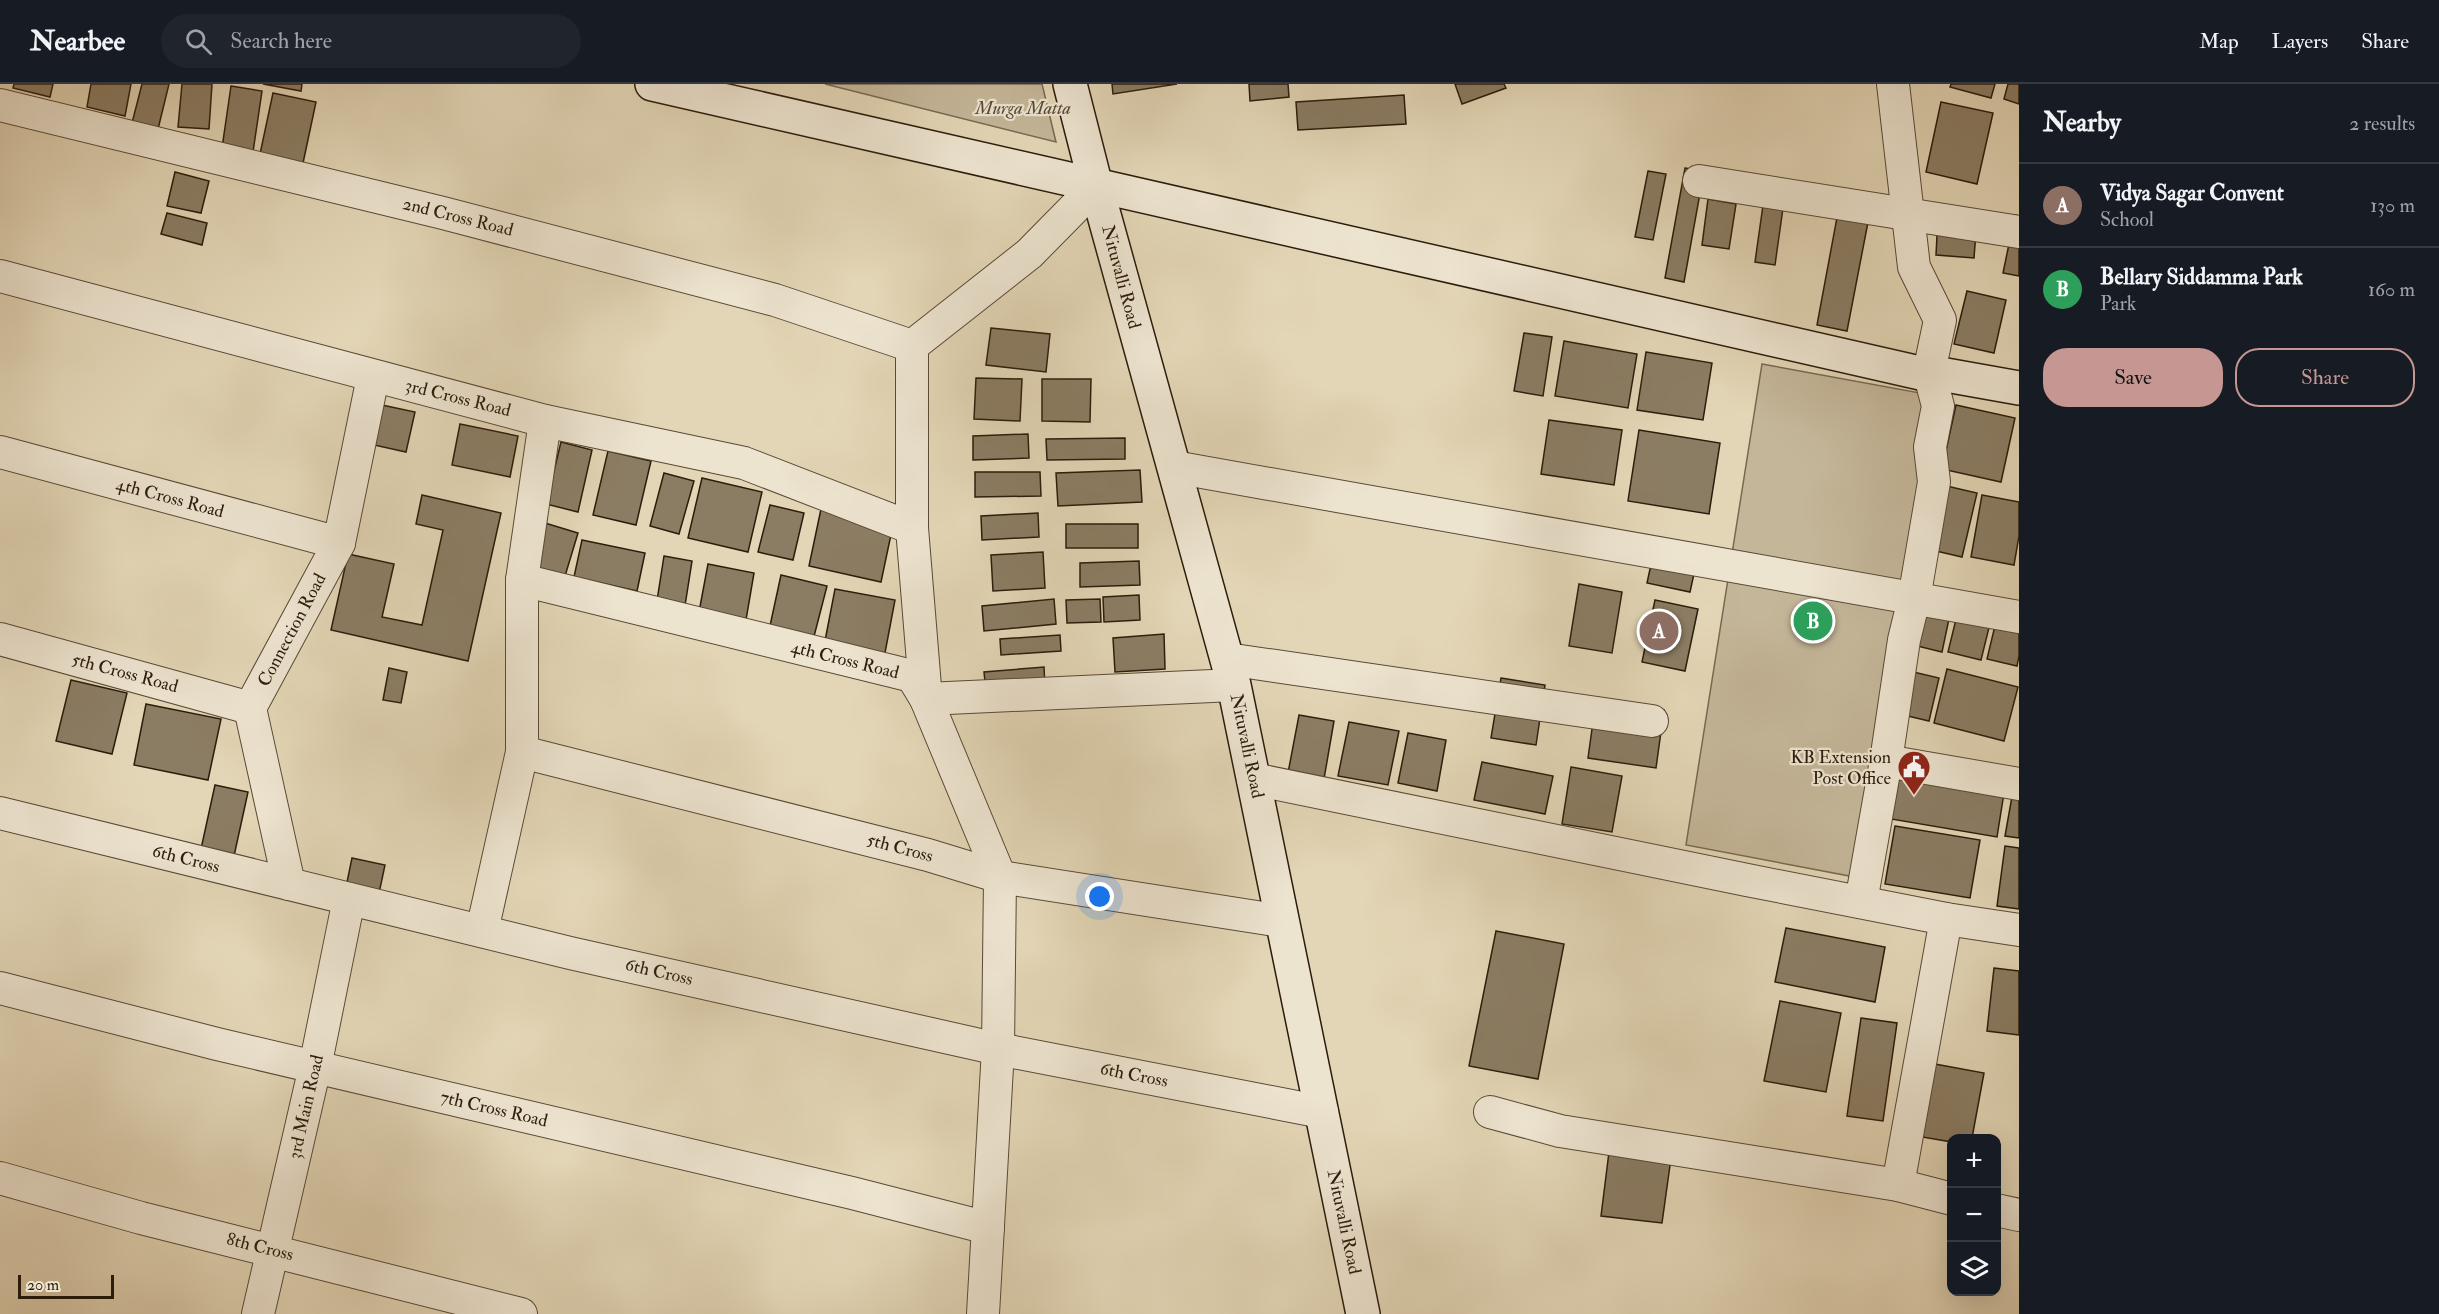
<!DOCTYPE html>
<meta charset="utf-8">
<style>
:root{--surface:#171b24;--page:#20242c;--text:#f1f3f6;--muted:#9ea1a6;--line:#363941;--accent:#c59692}
body{margin:0;font-family:"IM FELL Double Pica",serif;background:var(--page);color:var(--text)}
.controls{position:absolute;right:18px;bottom:18px;display:grid;overflow:hidden;border-radius:12px;box-shadow:0 6px 24px #0002}
.controls button{width:54px;height:54px;display:grid;place-items:center;padding:0;border:0;border-bottom:2px solid var(--line);background:var(--surface);color:var(--text);font:30px sans-serif}
.scale{position:absolute;left:18px;bottom:15px;width:96px;box-sizing:border-box;padding-left:6px;border:3px solid #2b1c0b;border-top:0;font-size:16px;line-height:21px;white-space:nowrap;color:#2b1c0b;-webkit-text-stroke:4px #ede4d0;paint-order:stroke}
.you{position:absolute;left:1100px;top:813px;width:21px;height:21px;margin:-15px;border:4px solid #fff;border-radius:50%;background:#1a73e8;box-shadow:0 0 0 9px #1a73e833}
.badge{display:grid;place-items:center;width:39px;height:39px;border-radius:50%;background:var(--accent);color:#fff;font-size:20px;font-weight:700}
.pin{position:absolute;translate:-50% -50%;border:3px solid #fff;box-shadow:0 2px 6px #0006}
.list{margin:0;padding:0;list-style:none}
h2{display:flex;justify-content:space-between;align-items:center;height:78px;margin:0;padding:0 24px;font-size:26px}
h2 small{font-size:20px;font-weight:400;color:var(--muted)}
.list li{display:grid;grid-template-columns:39px 1fr auto;gap:18px;align-items:center;box-sizing:border-box;height:84px;padding:0 24px;border-top:2px solid var(--line)}
.list b{display:block;font-size:22px;white-space:nowrap}
.list p{margin:0;font-size:20px;white-space:nowrap;color:var(--muted)}
.list em{font-size:20px;font-style:normal;color:var(--muted)}
.actions{display:flex;gap:12px;padding:18px 24px}
.actions a{flex:1;padding:14px 0;border:2px solid var(--accent);border-radius:24px;text-align:center;font-size:21px;color:var(--accent)}
.actions .main{background:var(--accent);color:#111}
.icon{flex:none;width:33px;height:33px;fill:none;stroke:currentColor;stroke-width:2;stroke-linecap:round;stroke-linejoin:round}
.map{position:relative;flex:none;width:2019px;height:1230px;overflow:hidden}
header{display:flex;align-items:center;gap:36px;box-sizing:border-box;height:84px;padding:0 30px;background:var(--surface);border-bottom:2px solid var(--line)}
header strong{font-size:28px}
nav{display:flex;gap:33px;margin-inline-start:auto;font-size:21px}
.search{width:420px;height:54px;background:var(--page);display:flex;align-items:center;gap:15px;box-sizing:border-box;padding:0 21px;border-radius:33px;color:var(--muted);font-size:22px}
main{display:flex}
aside{flex:1;background:var(--surface)}
.map>svg:first-child{display:block}
</style>
<header>
<strong>Nearbee</strong>
<div class="search"><svg class="icon" aria-label="search" viewBox="0 0 24 24"><circle cx="10" cy="10" r="6"/><path d="M15 15l6 6"/></svg>Search here</div>
<nav><a>Map</a><a>Layers</a><a>Share</a></nav>
</header>
<main>
<div class="map">
<svg width="2019" height="1230" viewBox="0 0 2019 1230">
<rect width="100%" height="100%" fill="#e3d6b6"/>
<filter id="stains"><feTurbulence type="fractalNoise" baseFrequency=".00333" numOctaves="4"/><feColorMatrix values="0 0 0 0 .2 0 0 0 0 .09 0 0 0 0 .02 0 0 0 .5 -.17"/></filter>
<radialGradient id="worn" r=".72"><stop offset=".6" stop-color="#630" stop-opacity="0"/><stop offset="1" stop-color="#630" stop-opacity=".3"/></radialGradient>
<g fill="#c4b699" stroke="#786952" stroke-width="1.5">
<polygon points="825,0 1042,0 1056,58"/>
<polygon points="1762,280 1942,313 1860,794 1686,761"/>
</g>
<g fill="#8b7d64" stroke="#2b1c0b" stroke-width="1.5">
<polygon points="14,0 53,0 50,13 13,4"/>
<polygon points="91,0 131,0 125,32 87,23"/>
<polygon points="142,0 169,0 158,45 132,39"/>
<polygon points="182,0 212,0 209,45 178,43"/>
<polygon points="263,0 302,0 301,7"/>
<polygon points="1112,0 1177,0 1113,10"/>
<polygon points="1249,0 1288,0 1289,13 1250,17"/>
<polygon points="1455,0 1504,0 1506,4 1462,20"/>
<polygon points="1951,0 1995,0 1991,14 1950,3"/>
<polygon points="2008,0 2019,0 2019,20 2004,15"/>
<polygon points="231,2 262,7 253,68 222,64"/>
<polygon points="273,9 316,18 303,79 260,70"/>
<polygon points="1404,11 1406,40 1298,46 1296,18"/>
<polygon points="1941,18 1993,29 1977,100 1926,88"/>
<polygon points="1685,84 1704,87 1684,198 1665,194"/>
<polygon points="1648,87 1666,90 1653,156 1635,153"/>
<polygon points="175,88 209,97 201,129 167,122"/>
<polygon points="1764,114 1784,117 1775,181 1755,178"/>
<polygon points="1708,115 1736,120 1729,165 1702,161"/>
<polygon points="1838,128 1869,133 1847,247 1817,241"/>
<polygon points="167,129 207,139 202,161 161,150"/>
<polygon points="2015,131 2019,132 2019,192 2003,189"/>
<polygon points="1938,132 1977,135 1974,174 1936,171"/>
<polygon points="1967,207 2006,216 1994,269 1954,260"/>
<polygon points="991,244 1050,250 1046,288 986,281"/>
<polygon points="1524,249 1552,253 1543,312 1514,307"/>
<polygon points="1564,257 1637,270 1628,324 1555,312"/>
<polygon points="1646,268 1712,279 1703,336 1637,326"/>
<polygon points="976,294 1022,295 1020,337 974,335"/>
<polygon points="1042,295 1091,295 1090,338 1042,337"/>
<polygon points="382,321 415,328 406,368 374,361"/>
<polygon points="1956,321 2015,334 2001,398 1942,385"/>
<polygon points="1549,336 1622,346 1614,401 1541,390"/>
<polygon points="460,340 518,352 510,393 452,381"/>
<polygon points="1639,346 1720,359 1709,430 1628,417"/>
<polygon points="1028,350 1029,374 973,376 973,352"/>
<polygon points="1125,354 1125,375 1047,376 1046,355"/>
<polygon points="561,358 592,366 578,428 546,420"/>
<polygon points="608,367 651,377 636,441 593,431"/>
<polygon points="1140,386 1142,418 1058,422 1056,389"/>
<polygon points="975,388 1040,388 1041,412 975,413"/>
<polygon points="664,389 694,397 679,450 650,442"/>
<polygon points="702,394 762,408 748,468 688,454"/>
<polygon points="1938,400 1977,409 1962,473 1923,464"/>
<polygon points="422,411 501,429 468,577 331,546 348,470 394,480 382,533 422,541 443,446 416,440"/>
<polygon points="1982,411 2019,418 2019,452 2014,481 1971,473"/>
<polygon points="770,421 804,429 793,476 758,468"/>
<polygon points="821,425 893,441 881,498 809,482"/>
<polygon points="1038,429 1039,453 982,456 981,432"/>
<polygon points="545,439 578,449 565,492 532,482"/>
<rect x="1066" y="440" width="72" height="24"/>
<polygon points="1657,453 1700,462 1690,508 1647,499"/>
<polygon points="582,456 645,469 637,507 574,493"/>
<polygon points="1043,468 1045,504 993,507 991,471"/>
<polygon points="664,472 692,477 684,528 656,523"/>
<polygon points="1139,477 1140,501 1080,503 1080,479"/>
<polygon points="708,480 754,489 746,536 699,528"/>
<polygon points="781,491 827,502 811,564 768,551"/>
<polygon points="1579,500 1622,508 1612,569 1569,562"/>
<polygon points="1917,503 1954,511 1942,568 1905,559"/>
<polygon points="835,505 895,516 884,574 824,562"/>
<polygon points="1139,511 1140,536 1104,538 1103,513"/>
<polygon points="1054,515 1056,540 984,547 982,522"/>
<polygon points="1100,515 1101,538 1067,539 1066,516"/>
<polygon points="1961,515 1994,523 1981,576 1948,568"/>
<polygon points="1655,516 1698,525 1685,587 1642,578"/>
<polygon points="2000,521 2019,525 2019,572 2017,582 1987,575"/>
<polygon points="1164,550 1165,585 1115,588 1113,554"/>
<polygon points="1060,551 1061,567 1001,571 1000,555"/>
<polygon points="1044,583 1045,603 986,607 984,588"/>
<polygon points="389,584 407,588 401,619 383,616"/>
<polygon points="1947,585 2018,603 2004,657 1934,639"/>
<polygon points="1905,586 1939,594 1929,637 1895,629"/>
<polygon points="1501,594 1545,601 1536,661 1491,654"/>
<polygon points="71,596 127,609 112,670 56,657"/>
<polygon points="1596,616 1664,626 1656,684 1588,674"/>
<polygon points="146,620 221,635 208,696 134,681"/>
<polygon points="1299,631 1334,637 1324,695 1288,689"/>
<polygon points="1349,638 1399,647 1388,701 1338,692"/>
<polygon points="1408,649 1446,656 1437,707 1398,699"/>
<polygon points="1901,672 2007,690 1997,753 1891,735"/>
<polygon points="1482,678 1553,692 1545,730 1474,716"/>
<polygon points="1571,683 1622,692 1612,748 1562,740"/>
<polygon points="2017,684 2019,684 2019,754 2005,752"/>
<polygon points="215,701 248,708 234,772 201,765"/>
<polygon points="1895,742 1980,756 1970,814 1885,800"/>
<polygon points="2005,762 2019,764 2019,825 1997,822"/>
<polygon points="352,774 385,781 378,814 345,808"/>
<polygon points="1786,844 1885,863 1875,918 1775,898"/>
<polygon points="1496,847 1564,860 1538,995 1469,982"/>
<polygon points="1994,884 2019,887 2019,951 1987,947"/>
<polygon points="1780,917 1841,929 1826,1008 1764,997"/>
<polygon points="1861,934 1897,939 1883,1037 1847,1032"/>
<polygon points="1935,980 1984,989 1972,1054 1952,1054 1952,1058 1922,1053"/>
<polygon points="1610,1060 1672,1067 1662,1139 1601,1132"/>
</g>
<g fill="none" stroke-linecap="round" stroke-linejoin="round">
<g stroke="#594a36" stroke-width="34">
<g id="street">
<polyline points="0,21 443,129 775,216 912,262"/>
<polyline points="1699,97 2019,148"/>
<polyline points="0,192 545,337 744,379 912,444"/>
<polyline points="0,368 339,459"/>
<polyline points="1174,383 2019,533"/>
<polyline points="522,496 912,592 926,615 1234,601"/>
<polyline points="0,555 250,624"/>
<polyline points="1227,575 1652,637"/>
<polyline points="522,668 928,771 1000,793 1282,837"/>
<polyline points="1886,677 2019,700"/>
<polyline points="1253,695 1747,796 1946,835 2019,846"/>
<polyline points="0,729 570,869 998,965 1322,1028"/>
<polyline points="289,800 250,624 339,459 373,293"/>
<polyline points="1861,818 1886,677 1904,556 1914,515 1934,398 1930,363 1938,322 1929,288 1940,236 1914,183 1893,0"/>
<polyline points="482,847 522,668 522,496 545,337"/>
<polyline points="0,904 217,960 852,1109 988,1144"/>
<polyline points="1490,1028 1560,1047 1898,1101 1952,1115"/>
<polyline points="0,1094 141,1134 521,1230"/>
<polyline points="1898,1101 1946,835"/>
<polyline points="1996,1126 2019,1131"/>
<polyline points="258,1230 315,983 349,815"/>
<polyline points="983,1230 998,965 1000,793 926,615 912,444 912,262 1029,170 1096,102"/>
</g>
</g>
<g stroke="#2b1c0b" stroke-width="36">
<g id="secondary">
<polyline points="652,0 1920,289 1929,288 2019,304"/>
<polyline points="1070,0 1096,102 1234,601 1363,1230"/>
</g>
</g>
<use href="#street" stroke="#ede4d0" stroke-width="32"/>
<use href="#secondary" stroke="#ede4d0" stroke-width="33"/>
</g>
<defs>
<g id="civic-pin" transform="scale(1.725)"><path d="M0 17L-7.5 6A9.5 9.5 0 1 1 7.5 6Z" fill="#8f2418" stroke="#ede4d0"/><path d="M-.6-6.5H3V-4.5H.6V-3L4-1V1h2V6H-6V1h2V-1L-.6-3ZM-1.2 2.5V6h2.4V2.5Z" fill="#fff"/></g>
</defs>
<g fill-rule="evenodd">
<use href="#civic-pin" x="1914" y="683"/>
</g>
<g text-anchor="middle" dominant-baseline="central" stroke-width="4.5" stroke-linejoin="round" paint-order="stroke">
<g font-size="18" font-style="italic" fill="#594a36" stroke="#ede4d0">
<text x="1023" y="24">Murga Matta</text>
</g>
<g font-size="18" fill="#2b1c0b" stroke="#ede4d0">
<text transform="translate(458 133) rotate(14)">2nd Cross Road</text>
<text transform="translate(1121 193) rotate(75)">Nituvalli Road</text>
<text transform="translate(458 314) rotate(14)">3rd Cross Road</text>
<text transform="translate(170 414) rotate(15)">4th Cross Road</text>
<text transform="translate(292 546) rotate(-62)">Connection Road</text>
<text transform="translate(845 576) rotate(14)">4th Cross Road</text>
<text transform="translate(125 589) rotate(15)">5th Cross Road</text>
<text transform="translate(1247 662) rotate(78)">Nituvalli Road</text>
<text transform="translate(900 764) rotate(15)">5th Cross</text>
<text transform="translate(186 775) rotate(14)">6th Cross</text>
<text transform="translate(659 888) rotate(13)">6th Cross</text>
<text transform="translate(1134 991) rotate(11)">6th Cross</text>
<text transform="translate(306 1023) rotate(-77)">3rd Main Road</text>
<text transform="translate(494 1025) rotate(13)">7th Cross Road</text>
<text transform="translate(1344 1138) rotate(78)">Nituvalli Road</text>
<text transform="translate(260 1163) rotate(14)">8th Cross</text>
</g>
<g font-size="18" fill="#2b1c0b" stroke="#ede4d0" text-anchor="end">
<text x="1891" y="673">KB Extension<tspan x="1891" dy="21">Post Office</tspan></text>
</g>
</g>
<rect width="100%" height="100%" filter="url(#stains)"/>
<rect width="100%" height="100%" fill="url(#worn)"/>
</svg>
<div class="controls">
<button>+</button>
<button>−</button>
<button><svg class="icon" aria-label="layers" viewBox="0 0 24 24"><path d="M12 4l9 5-9 5-9-5zM3 14l9 5 9-5"/></svg></button>
</div>
<div class="scale">20 m</div>
<div class="you"></div>
<div class="pin badge" style="left:1659px;top:547px;background:#8d6e63">A</div>
<div class="pin badge" style="left:1813px;top:537px;background:#2e9e5b">B</div>
</div>
<aside>
<h2>Nearby<small>2 results</small></h2>
<ul class="list">
<li><span class="badge" style="background:#8d6e63">A</span><div><b>Vidya Sagar Convent</b><p>School</p></div><em>130 m</em></li>
<li><span class="badge" style="background:#2e9e5b">B</span><div><b>Bellary Siddamma Park</b><p>Park</p></div><em>160 m</em></li>
</ul>
<div class="actions"><a class="main">Save</a><a>Share</a></div>
</aside>
</main>
